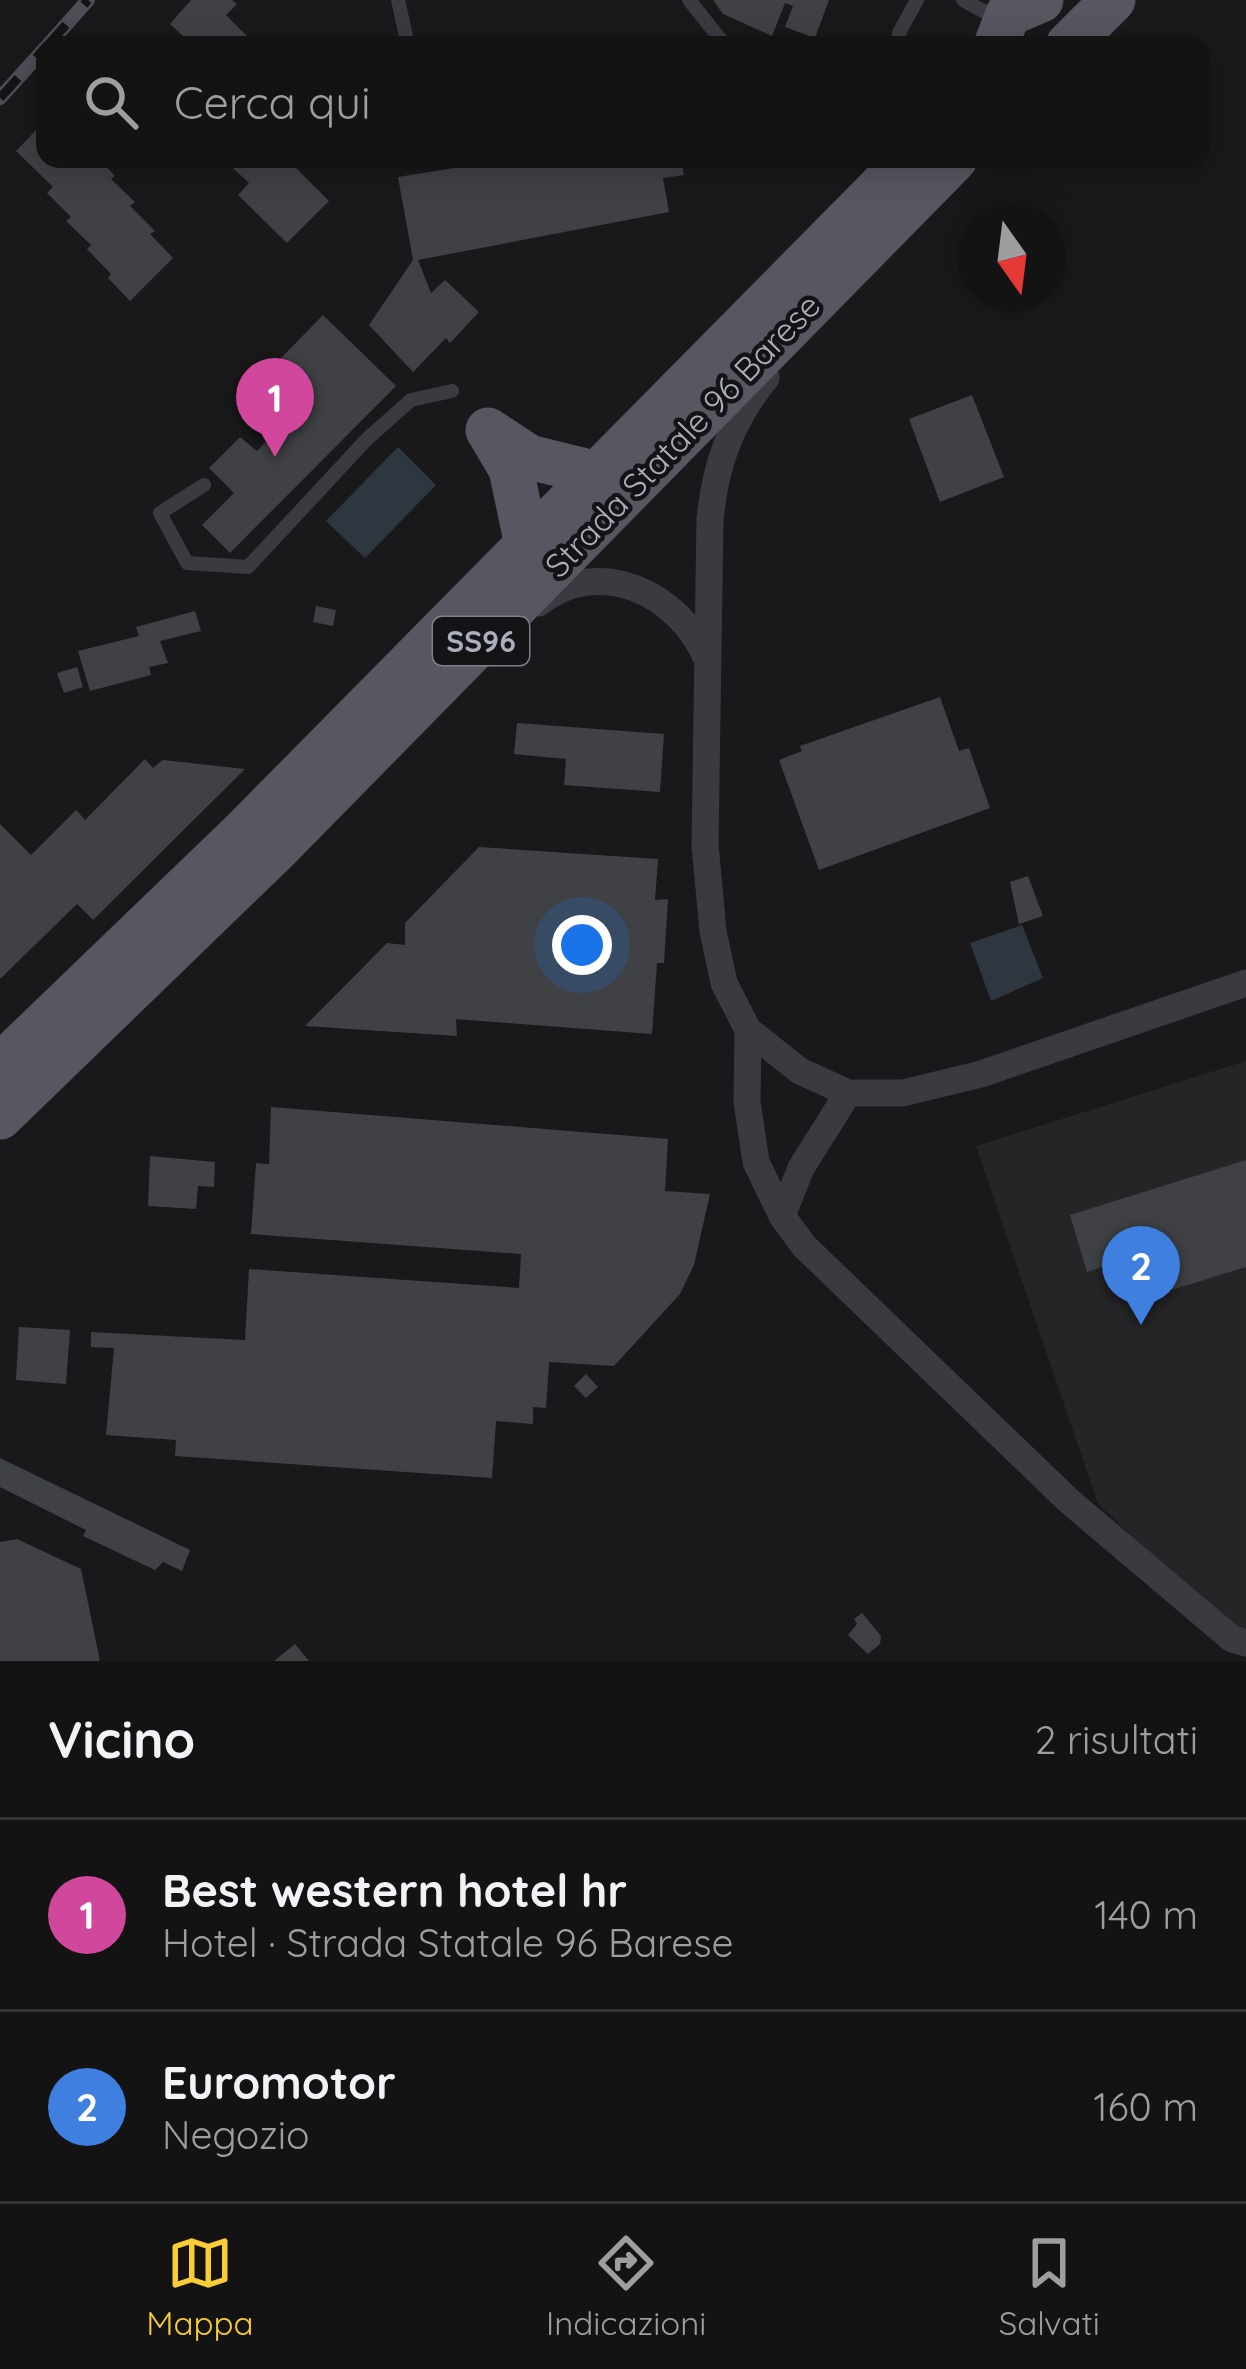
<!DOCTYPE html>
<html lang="it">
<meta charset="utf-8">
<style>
:root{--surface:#131314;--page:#202022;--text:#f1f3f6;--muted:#9d9ea0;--line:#323234;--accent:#f9cd33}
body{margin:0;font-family:Quicksand,sans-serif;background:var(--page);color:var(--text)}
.compass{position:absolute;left:958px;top:204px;width:108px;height:108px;border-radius:50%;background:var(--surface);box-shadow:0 6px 30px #0003;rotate:166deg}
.you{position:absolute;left:582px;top:945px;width:42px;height:42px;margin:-30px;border:9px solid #fff;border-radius:50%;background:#1a73e8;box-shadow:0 0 0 18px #1a73e833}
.badge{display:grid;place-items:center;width:78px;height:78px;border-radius:50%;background:var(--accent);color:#fff;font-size:39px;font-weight:700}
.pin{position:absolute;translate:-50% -99px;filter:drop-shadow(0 3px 6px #0008)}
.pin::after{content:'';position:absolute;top:63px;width:42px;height:36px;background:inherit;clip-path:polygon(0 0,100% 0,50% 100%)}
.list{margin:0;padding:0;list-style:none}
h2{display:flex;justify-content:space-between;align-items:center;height:156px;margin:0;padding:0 48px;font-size:51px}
h2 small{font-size:39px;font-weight:400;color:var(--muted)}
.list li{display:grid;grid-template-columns:78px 1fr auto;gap:36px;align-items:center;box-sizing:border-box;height:192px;padding:0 48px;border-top:3px solid var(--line)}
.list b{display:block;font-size:45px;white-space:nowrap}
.list p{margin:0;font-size:39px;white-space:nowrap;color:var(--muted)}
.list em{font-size:39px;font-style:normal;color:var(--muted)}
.icon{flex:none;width:66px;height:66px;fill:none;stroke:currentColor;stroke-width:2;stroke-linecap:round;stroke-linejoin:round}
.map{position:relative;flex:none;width:1246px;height:1661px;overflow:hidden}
.search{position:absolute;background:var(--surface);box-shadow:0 6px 30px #0003;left:36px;right:36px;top:36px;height:132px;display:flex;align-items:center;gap:30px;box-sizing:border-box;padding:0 42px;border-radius:24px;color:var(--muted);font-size:45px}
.sheet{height:540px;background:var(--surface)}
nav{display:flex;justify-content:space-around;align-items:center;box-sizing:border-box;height:168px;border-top:3px solid var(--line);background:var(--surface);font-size:33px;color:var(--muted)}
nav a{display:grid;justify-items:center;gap:6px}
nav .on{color:var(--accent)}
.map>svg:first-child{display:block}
</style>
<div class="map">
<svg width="1246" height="1661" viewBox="0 0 1246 1661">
<rect width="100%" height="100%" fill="#19191b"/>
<polygon fill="#252528" points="1246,1061 1246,1631 1209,1609 1098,1504 976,1146"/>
<g fill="#2e3640">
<polygon points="398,447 436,485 365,558 326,521"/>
<polygon points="1022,925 1043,978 991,1001 970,943"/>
</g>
<g fill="#404145">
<polygon points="191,0 232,0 237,4 226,15 251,40 244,45 193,45 170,24"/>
<polygon points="713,0 829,0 815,38 785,27 793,6 785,3 772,36 723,14"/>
<polygon points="45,121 45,159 99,159 115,176 111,179 135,202 130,206 155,231 150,234 173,258 130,301 108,278 111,274 87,249 91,245 66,221 71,217 47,193 53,187 16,151"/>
<polygon points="223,159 287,159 329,201 287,243 238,195 249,183"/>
<polygon points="510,159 681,159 684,175 663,178 669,212 418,260 431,293 445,280 479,312 450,343 446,338 413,372 369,325 413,260 398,177"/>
<polygon points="323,315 396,386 230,553 202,525 234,493 209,468 240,437 257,451 281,426 247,393"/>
<polygon points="972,395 1004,477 940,502 909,419"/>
<polygon points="316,606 336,610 333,626 313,622"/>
<polygon points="195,611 201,631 160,641 168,663 149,667 151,675 90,691 78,651 139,636 136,627"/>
<polygon points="77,667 83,687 64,693 57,673"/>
<polygon points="940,697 959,751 969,748 990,808 819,870 779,760 802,751 800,746"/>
<polygon points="517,723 664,734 660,792 564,785 566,759 514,754"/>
<polygon points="145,759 153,768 163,760 245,769 93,920 77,904 0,979 0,824 31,855 76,810 85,820"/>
<polygon points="479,847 658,859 655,900 668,899 664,963 657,963 652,1034 456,1019 457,1036 305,1026 387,943 405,945 405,923"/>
<polygon points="1028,876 1043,916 1019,924 1010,882"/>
<polygon points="271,1107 668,1139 665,1191 710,1194 694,1265 680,1294 614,1366 549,1362 546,1408 533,1407 533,1424 496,1421 492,1478 175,1456 176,1440 106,1435 114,1348 91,1347 91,1332 245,1340 249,1269 519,1288 521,1254 251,1234 256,1163 269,1164"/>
<polygon points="150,1156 215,1162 214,1187 198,1186 196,1209 148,1206"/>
<polygon points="1246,1160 1246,1267 1165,1292 1153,1251 1087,1272 1070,1215"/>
<polygon points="19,1327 70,1330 66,1384 16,1380"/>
<polygon points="586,1374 598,1387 586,1398 574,1386"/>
<polygon points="0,1458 190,1550 182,1571 163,1562 155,1570 83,1536 86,1530 0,1487"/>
<polygon points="17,1539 81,1569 100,1661 0,1661 0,1542"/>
<polygon points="862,1613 881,1636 880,1644 868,1654 848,1635 857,1624 854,1619"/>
<polygon points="295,1644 309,1661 274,1661"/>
</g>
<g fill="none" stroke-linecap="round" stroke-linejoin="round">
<g stroke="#3a3a41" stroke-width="14">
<polyline points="398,0 408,45"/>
<polyline points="689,0 725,45"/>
<polyline points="963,0 983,11 1002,14"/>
<polyline points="899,45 899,33 917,0"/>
<polyline points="434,159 440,159"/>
<polyline points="204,485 160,513 187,563 248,567 367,439 411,400 452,391"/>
</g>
<g stroke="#3a3a41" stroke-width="27">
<path d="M766,378C731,421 715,465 710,520L705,845L713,931L724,983L748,1030L800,1071L848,1093H903L981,1074L1246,983"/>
<path d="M539,603C599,555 679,593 707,659"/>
<polyline points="748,1030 747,1102 756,1162 782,1216 801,1168 848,1093"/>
<polyline points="782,1216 804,1246 1069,1501 1232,1639 1246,1643"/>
</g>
<g stroke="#565760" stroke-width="45">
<polyline points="996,45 1008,14 1041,0"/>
<polyline points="1068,45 1113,0"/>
<polyline points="488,430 511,469 527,545"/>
<polyline points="491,432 529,457 598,474"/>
<polyline points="0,1066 242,833 908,159"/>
<polyline points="0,1117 278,848 955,159"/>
</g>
<g stroke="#4d4e56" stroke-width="14">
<g id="rail">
<polyline points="48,45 88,0"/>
<polyline points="0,98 45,48"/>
</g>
</g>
<use href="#rail" stroke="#141416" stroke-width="9" stroke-dasharray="27" stroke-linecap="butt"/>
</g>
<g text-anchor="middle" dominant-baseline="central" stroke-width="9" stroke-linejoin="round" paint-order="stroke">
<rect fill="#141416" stroke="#7e808a" stroke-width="3" x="433" y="617" width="96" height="48" rx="9"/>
<g font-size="30" font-weight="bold" fill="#abaebb">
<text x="481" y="641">SS96</text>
</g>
<g font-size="33" fill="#abaebb" stroke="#141416">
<text transform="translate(682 435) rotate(-46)">Strada Statale 96 Barese</text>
</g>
</g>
</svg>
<svg class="compass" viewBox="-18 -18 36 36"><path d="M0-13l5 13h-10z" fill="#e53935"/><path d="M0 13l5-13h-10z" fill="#9d9ea0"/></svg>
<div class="you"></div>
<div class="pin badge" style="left:275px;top:457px;background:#d1479c">1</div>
<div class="pin badge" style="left:1141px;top:1325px;background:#3f7fe0">2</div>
<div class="search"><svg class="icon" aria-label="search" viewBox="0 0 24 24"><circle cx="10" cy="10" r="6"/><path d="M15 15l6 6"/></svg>Cerca qui</div>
</div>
<section class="sheet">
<h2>Vicino<small>2 risultati</small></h2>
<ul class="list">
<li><span class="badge" style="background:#d1479c">1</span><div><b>Best western hotel hr</b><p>Hotel · Strada Statale 96 Barese</p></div><em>140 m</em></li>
<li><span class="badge" style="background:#3f7fe0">2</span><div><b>Euromotor</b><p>Negozio</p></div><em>160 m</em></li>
</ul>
</section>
<nav>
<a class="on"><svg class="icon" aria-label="map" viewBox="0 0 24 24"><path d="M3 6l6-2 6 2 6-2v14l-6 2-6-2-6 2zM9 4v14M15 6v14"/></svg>Mappa</a>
<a><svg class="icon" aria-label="directions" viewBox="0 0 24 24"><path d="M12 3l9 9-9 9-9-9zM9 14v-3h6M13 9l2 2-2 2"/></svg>Indicazioni</a>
<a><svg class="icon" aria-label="saved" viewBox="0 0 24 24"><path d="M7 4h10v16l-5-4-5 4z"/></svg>Salvati</a>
</nav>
